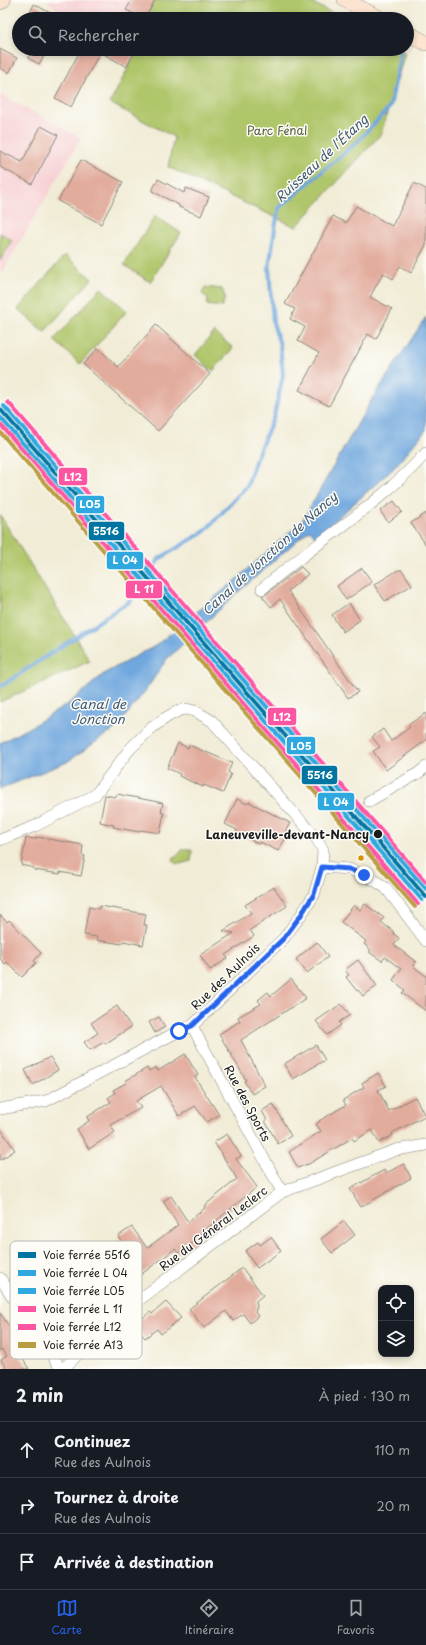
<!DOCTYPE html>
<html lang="fr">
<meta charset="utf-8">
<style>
:root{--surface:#171b24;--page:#242831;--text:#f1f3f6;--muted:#9ea1a6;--line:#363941;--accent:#2563eb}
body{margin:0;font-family:"Playpen Sans",sans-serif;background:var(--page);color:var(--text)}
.controls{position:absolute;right:12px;bottom:12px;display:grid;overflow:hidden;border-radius:8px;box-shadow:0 2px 6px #0003}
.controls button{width:36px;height:36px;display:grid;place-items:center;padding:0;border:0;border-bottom:1px solid var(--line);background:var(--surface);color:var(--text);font:20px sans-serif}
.stop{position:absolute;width:12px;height:12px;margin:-9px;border:3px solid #2563eb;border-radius:50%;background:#fff}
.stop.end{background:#2563eb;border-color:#fff;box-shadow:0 1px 4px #0008}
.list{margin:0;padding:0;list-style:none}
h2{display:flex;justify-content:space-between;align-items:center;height:52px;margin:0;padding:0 16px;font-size:17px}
h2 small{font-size:13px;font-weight:400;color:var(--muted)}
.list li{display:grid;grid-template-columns:26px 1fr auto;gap:12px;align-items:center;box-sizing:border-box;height:56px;padding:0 16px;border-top:1px solid var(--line)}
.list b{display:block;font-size:15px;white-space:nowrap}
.list p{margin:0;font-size:13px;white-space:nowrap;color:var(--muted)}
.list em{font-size:13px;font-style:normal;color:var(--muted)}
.icon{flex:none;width:22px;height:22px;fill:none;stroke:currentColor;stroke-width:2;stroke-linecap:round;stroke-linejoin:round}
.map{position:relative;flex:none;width:426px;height:1369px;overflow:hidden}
.search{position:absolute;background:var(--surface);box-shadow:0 2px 6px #0003;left:12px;right:12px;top:12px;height:44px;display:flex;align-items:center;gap:10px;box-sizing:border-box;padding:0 14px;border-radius:22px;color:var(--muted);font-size:15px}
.sheet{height:220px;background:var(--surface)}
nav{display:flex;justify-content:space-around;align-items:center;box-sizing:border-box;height:56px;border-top:1px solid var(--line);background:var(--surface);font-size:11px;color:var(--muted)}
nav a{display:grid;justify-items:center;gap:2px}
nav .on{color:var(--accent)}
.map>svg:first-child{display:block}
</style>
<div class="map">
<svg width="426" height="1369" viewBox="0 0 426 1369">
<rect width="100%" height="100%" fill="#fdfcf7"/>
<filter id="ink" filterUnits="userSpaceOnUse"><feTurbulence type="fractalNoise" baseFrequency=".025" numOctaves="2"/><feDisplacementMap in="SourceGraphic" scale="8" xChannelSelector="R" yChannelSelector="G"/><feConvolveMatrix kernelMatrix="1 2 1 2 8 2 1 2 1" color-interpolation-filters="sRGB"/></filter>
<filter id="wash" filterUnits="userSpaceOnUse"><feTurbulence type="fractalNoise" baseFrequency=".012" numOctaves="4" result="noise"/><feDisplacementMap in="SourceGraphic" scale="16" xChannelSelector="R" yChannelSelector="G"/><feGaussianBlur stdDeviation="0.9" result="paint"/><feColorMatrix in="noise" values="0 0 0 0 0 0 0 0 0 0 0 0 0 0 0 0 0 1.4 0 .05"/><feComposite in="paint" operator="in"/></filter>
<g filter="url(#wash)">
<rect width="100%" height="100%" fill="#f1ecd6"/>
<g fill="#f7cfd4">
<polygon points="46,0 155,0 145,19 69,19"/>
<polygon points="0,94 81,138 0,276"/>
</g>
<g fill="#b0c66b" stroke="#667144">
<polygon points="155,0 307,0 343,19 145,19"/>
<polygon points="133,49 399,49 405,53 381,134 296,227 168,167 174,137 110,103 137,51"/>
<polygon points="155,216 181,233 150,282 124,265"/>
<polygon points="0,233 12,240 0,261"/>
<polygon points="65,255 92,279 44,332 18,309"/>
<polygon points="205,287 222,289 225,297 222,307 207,305 208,298 202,294"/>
<polygon points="101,288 127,311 80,364 54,340"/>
<polygon points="214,332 233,348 213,371 195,355"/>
<polygon points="0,515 90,661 0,702"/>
<polygon points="183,849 191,849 192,852 191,861 179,864 175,863 173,860 175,856 179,854"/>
</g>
<polygon fill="#70a7de" stroke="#46627d" points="426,317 426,430 393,469 316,537 310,530 302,536 236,594 166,660 146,690 116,728 67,762 0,789 0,743 32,726 68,704 105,673 155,646 230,585 302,521 372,399"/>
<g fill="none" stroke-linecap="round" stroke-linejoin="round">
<polyline stroke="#70a7de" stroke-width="4" points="0,687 130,601 159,559 205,531 247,486 256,458 274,416 283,375 280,345 273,323 269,268 276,222 280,207 356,143 390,107 400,56 399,49"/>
</g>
<g id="blocks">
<g fill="#e2ac9d">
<polygon points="132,0 155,0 145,19 126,10"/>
<polygon points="34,4 61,19 27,19"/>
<polygon points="0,49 17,58 9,73 0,68"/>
<polygon points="33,49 45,54 39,64 28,58"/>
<polygon points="81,49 124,49 133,54 127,67 100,52 71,107 55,98"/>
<polygon points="41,126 58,135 32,184 0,167 0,151 22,162"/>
<polygon points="81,160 123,182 101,224 58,201"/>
<polygon points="158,179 184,193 186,188 209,197 201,216 179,207 179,205 152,191"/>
<polygon points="414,183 426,189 426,245 411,273 400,266 393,279 383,273 370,297 392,309 376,339 368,334 329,406 299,390 319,353 298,341 305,327 290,319 295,309 285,304 333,216 346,223 356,206 392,226"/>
<polygon points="156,325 210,374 158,431 83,364 98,348 118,367"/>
<polygon points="394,501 402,512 388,522 380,511"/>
<polygon points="426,513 426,545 411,523"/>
<polygon points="301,567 308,574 288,591 358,692 348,698 280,599 271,607 262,596 266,594"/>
<polygon points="362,568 372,582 346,600 337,586"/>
<polygon points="398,570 402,570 412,585 385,601 374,585"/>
<polygon points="349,603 360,620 343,632 332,615"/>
<polygon points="426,713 426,740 386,770 373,751 380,747 372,737 383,729 391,741 410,727 408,725"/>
<polygon points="178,743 188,748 189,745 232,763 228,772 231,774 223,793 204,785 203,787 179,776 180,774 167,768"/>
<polygon points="117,794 163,803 161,813 164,813 160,833 140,830 139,832 113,827 114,825 100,822 105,795 116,797"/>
<polygon points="237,799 247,804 249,802 290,823 285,832 288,834 278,851 260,842 259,844 236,833 237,830 225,824"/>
<polygon points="37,837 83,845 82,855 85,856 81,876 60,872 60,874 34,870 34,868 21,865 26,838 36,839"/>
<polygon points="274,887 287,906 250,930 254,936 225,955 228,958 210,970 200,955 234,933 223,931 251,913 245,905"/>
<polygon points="365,904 384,918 381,922 394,932 393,933 399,938 394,945 416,962 413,966 426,976 426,1011 402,993 405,990 393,980 401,969 385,957 382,961 369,952 371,950 364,944 366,941 341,922 354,905 360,910"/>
<polygon points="100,906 146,914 144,925 147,925 143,945 123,941 122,944 97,940 97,937 84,935 89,907 99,909"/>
<polygon points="0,915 7,922 9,920 41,953 34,961 36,963 22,977 7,962 5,964 0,959"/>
<polygon points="317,942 328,957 307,973 296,959"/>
<polygon points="358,960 377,986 363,996 358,990 357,991 346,977 349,975 345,970"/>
<polygon points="291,979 306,998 241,1040 265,1086 252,1094 244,1081 246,1080 219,1034 240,1021 238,1017 261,1004 258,1000 268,992 271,996"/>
<polygon points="341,1004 350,1015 339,1022 341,1025 327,1035 316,1021"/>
<polygon points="117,1006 131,1027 105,1044 104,1042 90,1050 84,1042 98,1033 91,1023"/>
<polygon points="159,1017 165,1027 155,1033 149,1022"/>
<polygon points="316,1045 325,1060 293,1079 284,1064"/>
<polygon points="185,1054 198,1075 195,1077 219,1115 207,1122 195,1106 179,1116 161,1086 136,1101 141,1108 110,1125 115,1132 89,1149 77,1129 89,1121 87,1117 111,1102 108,1098 115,1093 113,1090 126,1083 125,1081 147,1068 149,1071 156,1067 158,1071"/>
<polygon points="50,1057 58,1070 33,1085 25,1070"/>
<polygon points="378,1073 386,1086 378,1090 389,1111 415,1097 425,1116 392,1133 393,1135 379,1143 372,1130 354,1141 352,1138 307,1165 307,1164 298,1168 289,1152 321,1131 316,1124 319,1122 319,1121 346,1105 343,1100 364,1087 362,1083"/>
<polygon points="273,1104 291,1136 278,1144 265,1121 267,1120 262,1111"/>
<polygon points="0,1128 15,1150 0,1160"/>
<polygon points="227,1134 241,1156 236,1159 257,1187 193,1240 194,1242 178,1253 175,1249 124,1287 111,1269 125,1260 120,1254 127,1249 118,1236 132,1227 147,1248 178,1225 163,1201 171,1196 188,1222 205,1208 204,1206 237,1179 214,1142"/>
<polygon points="404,1164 411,1178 361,1207 350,1189 384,1170 386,1173"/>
<polygon points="344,1221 355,1235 332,1253 321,1239"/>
<polygon points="271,1237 281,1251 257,1268 245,1251 258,1242 260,1245"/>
<polygon points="242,1268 263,1295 256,1301 257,1307 255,1312 258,1316 250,1323 243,1314 233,1321 226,1311 204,1328 189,1309"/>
<polygon points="166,1302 181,1318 161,1334 157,1329 145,1338 134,1325 150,1312 152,1314"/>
<polygon points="0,1313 18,1339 12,1343 29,1369 7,1369 1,1360 7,1356 2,1349 0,1351"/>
</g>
</g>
</g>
<g filter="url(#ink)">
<use href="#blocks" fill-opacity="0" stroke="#868479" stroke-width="1"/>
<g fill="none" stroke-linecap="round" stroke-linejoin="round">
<g stroke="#868479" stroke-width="12">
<g id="street">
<path d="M262,589C315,543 378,506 426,453"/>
<polyline points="369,801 417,774 426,767"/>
<polyline points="0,840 35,826 95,795 129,750 150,729 167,717 178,711 186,709 195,711 212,721 317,839 323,850 322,867 314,895 301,915 284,938 192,1026 179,1031 46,1101 0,1109"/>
<polyline points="322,867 349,869 374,880 386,888 426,941"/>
<polyline points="192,1026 282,1192"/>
<polyline points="0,1278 61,1369"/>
<polyline points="63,1369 108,1325 139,1300 282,1192 396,1150 426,1145"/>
</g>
</g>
<g stroke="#868479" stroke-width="16">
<g id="secondary">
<polyline points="345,0 381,19"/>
<polyline points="0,2 3,0"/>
<polyline points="407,33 426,43"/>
</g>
</g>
<use href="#street" stroke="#fff" stroke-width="11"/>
<use href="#secondary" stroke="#fde4d1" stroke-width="15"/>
<g stroke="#fdfcf7" stroke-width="7">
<polyline id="rail-1" points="0,409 426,897"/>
</g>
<g stroke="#fdfcf7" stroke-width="7">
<polyline id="rail-2" points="0,417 422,900"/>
</g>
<g stroke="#fdfcf7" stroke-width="7">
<polyline id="rail-3" points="4,406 426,889"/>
</g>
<g stroke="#fdfcf7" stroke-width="7">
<polyline id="rail-4" points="0,424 418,904"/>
</g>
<g stroke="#fdfcf7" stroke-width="7">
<polyline id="rail-5" points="8,402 426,882"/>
</g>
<g stroke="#fdfcf7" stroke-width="7">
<polyline id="rail-6" points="0,432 415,907"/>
</g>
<use href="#rail-1" stroke="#0075a1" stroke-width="4"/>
<use href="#rail-2" stroke="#2ea8de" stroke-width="4"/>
<use href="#rail-3" stroke="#2ea8de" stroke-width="4"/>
<use href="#rail-4" stroke="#fc55a2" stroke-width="4"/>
<use href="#rail-5" stroke="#fc55a2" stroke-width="4"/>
<use href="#rail-6" stroke="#ba9d42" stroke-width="4"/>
</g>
</g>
<g fill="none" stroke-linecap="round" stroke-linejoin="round" filter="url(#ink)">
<polyline stroke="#2563eb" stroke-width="5" points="179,1031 192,1026 284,938 301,915 314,894 322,867 349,869 364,875"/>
</g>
<circle fill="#1c1c1c" stroke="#fdfcf7" stroke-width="1.5" cx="378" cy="834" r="5"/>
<circle fill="#d69104" stroke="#fdfcf7" stroke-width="1.5" cx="361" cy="858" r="3.5"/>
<g text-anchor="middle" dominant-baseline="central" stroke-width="3" stroke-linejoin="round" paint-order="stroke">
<g font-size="12" fill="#57603c" stroke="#fdfcf7">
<text x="277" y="130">Parc Fénal</text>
</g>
<g font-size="12" font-weight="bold" fill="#1c1c1c" stroke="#fdfcf7" text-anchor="end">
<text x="369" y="834">Laneuveville-devant-Nancy</text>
</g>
<g font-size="12" fill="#1c1c1c" stroke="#fdfcf7">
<text transform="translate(225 976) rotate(-44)">Rue des Aulnois</text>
<text transform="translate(248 1103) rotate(62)">Rue des Sports</text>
<text transform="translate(213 1228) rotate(-37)">Rue du Général Leclerc</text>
</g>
<g font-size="13" font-style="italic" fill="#425b73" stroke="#fdfcf7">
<text transform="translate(321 158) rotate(-43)">Ruisseau de l'Étang</text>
<text transform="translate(269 553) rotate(-42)">Canal de Jonction de Nancy</text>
<text x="98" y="703">Canal de<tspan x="98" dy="15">Jonction</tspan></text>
</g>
</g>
<rect x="10" y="1241" width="132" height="118" rx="6" fill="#fdfcf7" stroke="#bab9b5" stroke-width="1"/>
<rect x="18" y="1252" width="18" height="6" fill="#0075a1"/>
<rect x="18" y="1270" width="18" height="6" fill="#2ea8de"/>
<rect x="18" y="1288" width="18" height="6" fill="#2ea8de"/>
<rect x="18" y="1306" width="18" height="6" fill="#fc55a2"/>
<rect x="18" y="1324" width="18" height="6" fill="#fc55a2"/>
<rect x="18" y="1342" width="18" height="6" fill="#ba9d42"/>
<g font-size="11" fill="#1c1c1c">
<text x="43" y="1259">Voie ferrée 5516</text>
<text x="43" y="1277">Voie ferrée L 04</text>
<text x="43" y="1295">Voie ferrée L05</text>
<text x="43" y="1313">Voie ferrée L 11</text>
<text x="43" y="1331">Voie ferrée L12</text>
<text x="43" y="1349">Voie ferrée A13</text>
</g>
<g stroke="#fdfcf7" stroke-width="1.5">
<rect x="58" y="467" width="30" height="19" rx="4" fill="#fc55a2"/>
<rect x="75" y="495" width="30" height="19" rx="4" fill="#2ea8de"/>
<rect x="88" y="521" width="37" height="20" rx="4" fill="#0075a1"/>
<rect x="106" y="551" width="38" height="19" rx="4" fill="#2ea8de"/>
<rect x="125" y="580" width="38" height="19" rx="4" fill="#fc55a2"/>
<rect x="267" y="707" width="30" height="19" rx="4" fill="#fc55a2"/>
<rect x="286" y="736" width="30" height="19" rx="4" fill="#2ea8de"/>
<rect x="301" y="765" width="37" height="20" rx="4" fill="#0075a1"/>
<rect x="317" y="792" width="38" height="19" rx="4" fill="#2ea8de"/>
</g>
<g font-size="11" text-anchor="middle" font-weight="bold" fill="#fff">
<text x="73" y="481">L12</text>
<text x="90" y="508">L05</text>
<text x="106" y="535">5516</text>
<text x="125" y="564">L 04</text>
<text x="144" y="593">L 11</text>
<text x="282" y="721">L12</text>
<text x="301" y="750">L05</text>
<text x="320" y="779">5516</text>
<text x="336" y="806">L 04</text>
</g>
</svg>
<div class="controls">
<button><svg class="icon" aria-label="locate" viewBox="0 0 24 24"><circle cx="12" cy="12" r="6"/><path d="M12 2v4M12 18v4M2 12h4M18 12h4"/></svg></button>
<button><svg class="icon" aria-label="layers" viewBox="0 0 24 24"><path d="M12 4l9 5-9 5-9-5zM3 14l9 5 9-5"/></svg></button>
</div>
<div class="stop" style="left:179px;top:1031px"></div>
<div class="stop end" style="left:364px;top:875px"></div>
<div class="search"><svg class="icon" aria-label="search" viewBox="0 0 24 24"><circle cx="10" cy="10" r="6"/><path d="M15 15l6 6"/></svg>Rechercher</div>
</div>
<section class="sheet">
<h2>2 min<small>À pied · 130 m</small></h2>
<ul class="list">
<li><svg class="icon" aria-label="ahead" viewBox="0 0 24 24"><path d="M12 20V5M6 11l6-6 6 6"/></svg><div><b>Continuez</b><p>Rue des Aulnois</p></div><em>110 m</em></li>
<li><svg class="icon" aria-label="right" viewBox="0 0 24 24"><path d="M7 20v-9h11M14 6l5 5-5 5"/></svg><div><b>Tournez à droite</b><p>Rue des Aulnois</p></div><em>20 m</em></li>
<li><svg class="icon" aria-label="arrive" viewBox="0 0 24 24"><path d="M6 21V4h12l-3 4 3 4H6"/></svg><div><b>Arrivée à destination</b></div></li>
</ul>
</section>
<nav>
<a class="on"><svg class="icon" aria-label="map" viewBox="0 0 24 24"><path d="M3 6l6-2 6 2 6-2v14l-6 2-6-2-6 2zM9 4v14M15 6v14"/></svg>Carte</a>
<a><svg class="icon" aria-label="directions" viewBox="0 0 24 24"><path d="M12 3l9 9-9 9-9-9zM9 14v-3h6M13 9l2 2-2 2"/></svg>Itinéraire</a>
<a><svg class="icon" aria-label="saved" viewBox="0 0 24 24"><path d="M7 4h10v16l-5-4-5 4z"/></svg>Favoris</a>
</nav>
